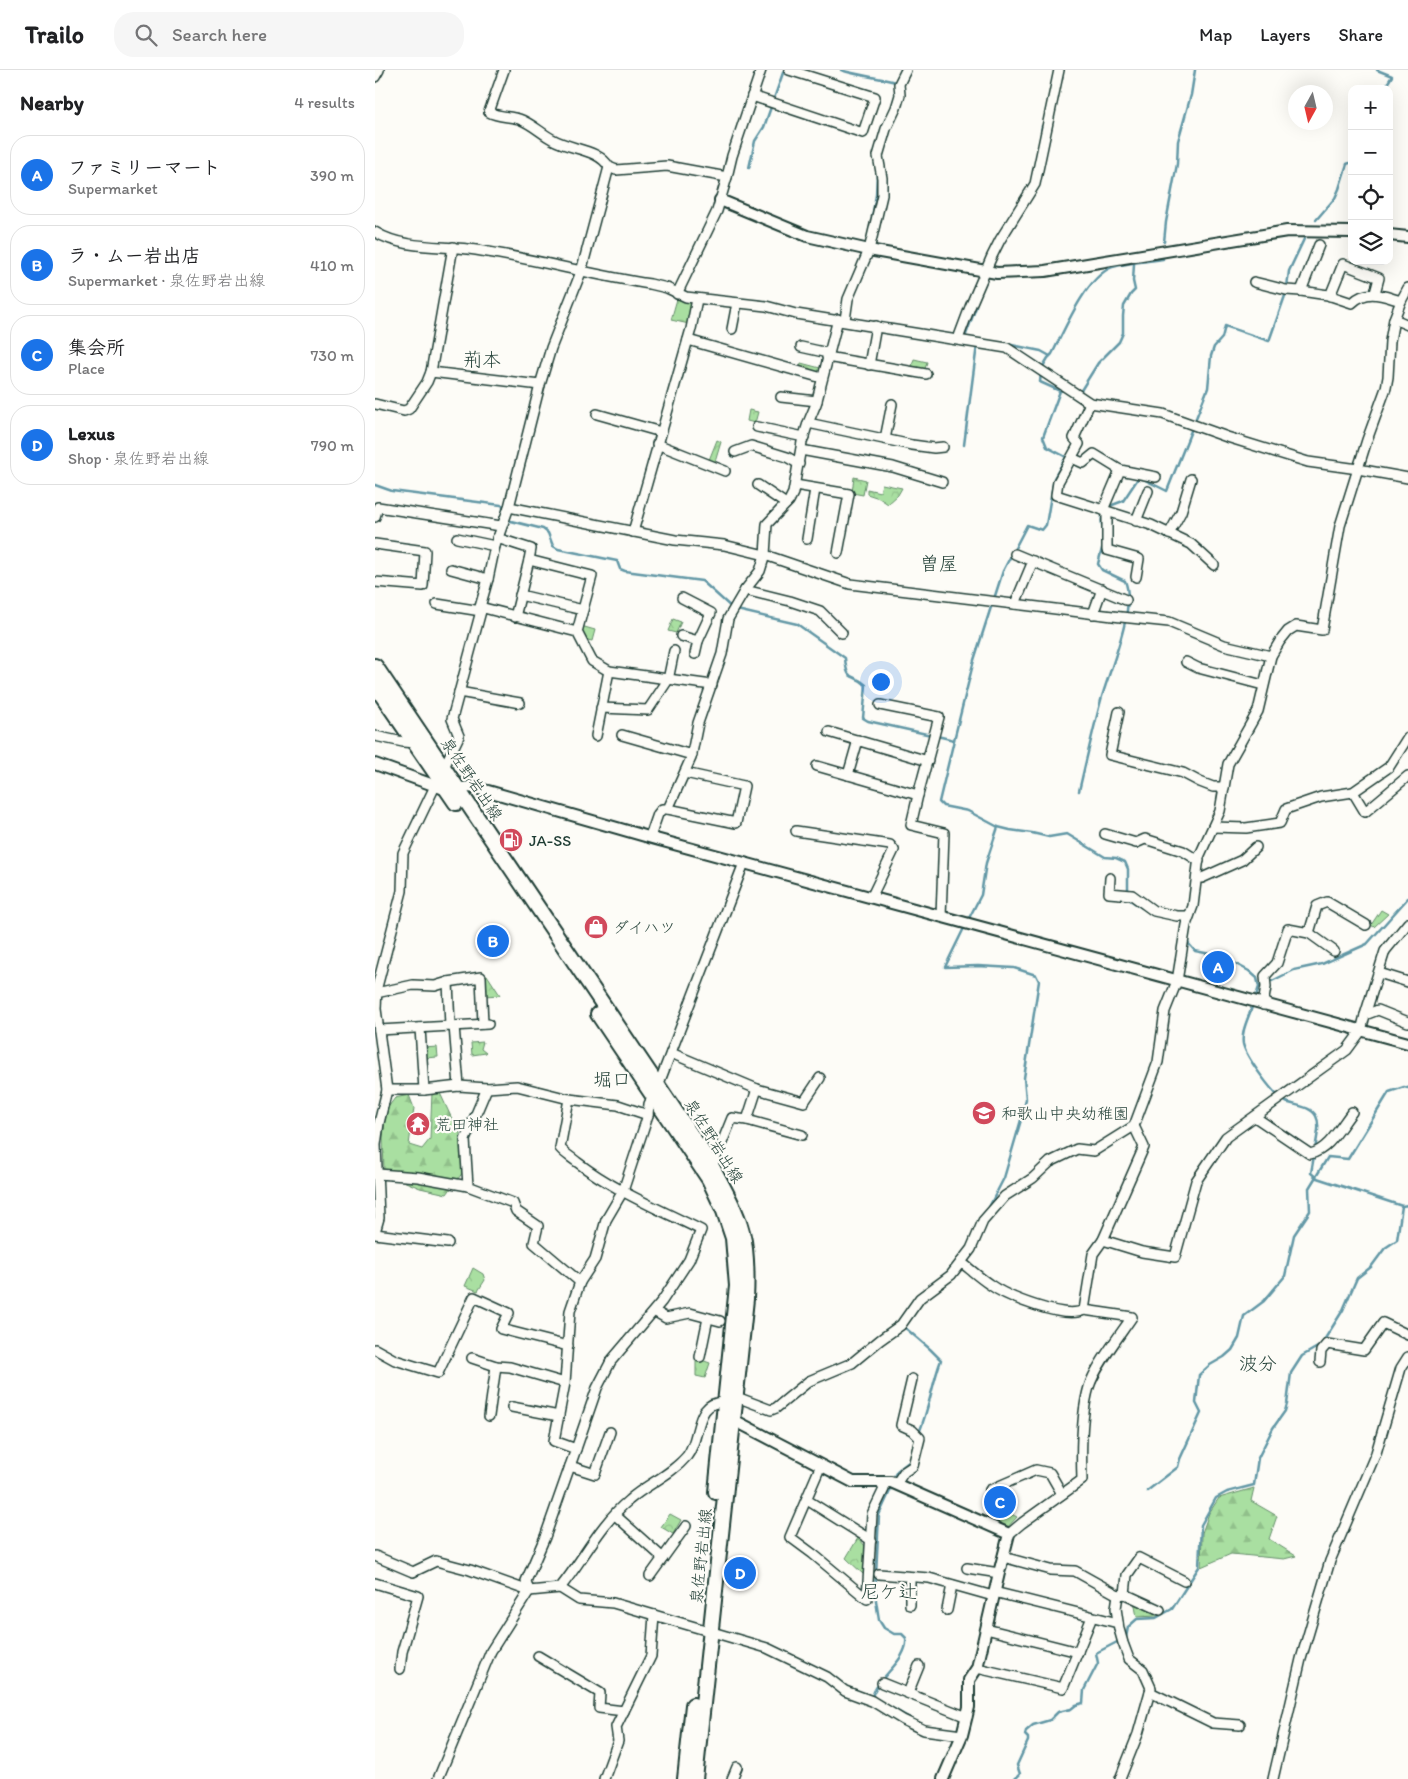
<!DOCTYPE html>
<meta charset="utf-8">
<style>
:root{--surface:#fff;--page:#f6f6f6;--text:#202124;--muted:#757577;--line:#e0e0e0;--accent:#1a73e8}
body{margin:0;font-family:Itim,"Klee One",sans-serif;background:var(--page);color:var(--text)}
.controls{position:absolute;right:15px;top:15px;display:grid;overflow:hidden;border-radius:10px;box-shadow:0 5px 20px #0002}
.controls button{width:45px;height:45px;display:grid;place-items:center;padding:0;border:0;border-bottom:1px solid var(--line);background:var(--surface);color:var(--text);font:25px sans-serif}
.compass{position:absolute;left:913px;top:15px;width:45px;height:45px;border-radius:50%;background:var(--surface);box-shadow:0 5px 20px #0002;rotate:188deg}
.you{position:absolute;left:505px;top:611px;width:18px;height:18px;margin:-12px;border:4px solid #fff;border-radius:50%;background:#1a73e8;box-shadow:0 0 0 8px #1a73e833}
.badge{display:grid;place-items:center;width:32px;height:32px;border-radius:50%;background:var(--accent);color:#fff;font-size:16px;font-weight:700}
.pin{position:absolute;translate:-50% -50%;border:2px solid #fff;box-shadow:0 1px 5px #0006}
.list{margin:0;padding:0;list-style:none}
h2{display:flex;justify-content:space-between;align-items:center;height:65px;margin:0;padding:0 20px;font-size:21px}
h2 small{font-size:16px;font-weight:400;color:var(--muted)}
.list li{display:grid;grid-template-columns:32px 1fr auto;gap:15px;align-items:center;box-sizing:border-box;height:80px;margin:0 10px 10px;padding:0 10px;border:1px solid var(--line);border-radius:20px}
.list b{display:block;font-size:19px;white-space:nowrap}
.list p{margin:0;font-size:16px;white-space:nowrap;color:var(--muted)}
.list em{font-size:16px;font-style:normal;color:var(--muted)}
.icon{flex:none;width:28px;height:28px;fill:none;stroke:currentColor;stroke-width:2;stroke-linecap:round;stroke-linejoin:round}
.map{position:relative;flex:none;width:1033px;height:1709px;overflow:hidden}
header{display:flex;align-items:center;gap:30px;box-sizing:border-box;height:70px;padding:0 25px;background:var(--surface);border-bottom:1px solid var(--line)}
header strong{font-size:24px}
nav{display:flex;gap:28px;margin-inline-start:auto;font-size:18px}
.search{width:350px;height:45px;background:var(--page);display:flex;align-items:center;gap:12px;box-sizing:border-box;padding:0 18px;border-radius:20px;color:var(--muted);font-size:19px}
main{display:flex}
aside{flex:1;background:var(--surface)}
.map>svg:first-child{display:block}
</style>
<header>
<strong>Trailo</strong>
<div class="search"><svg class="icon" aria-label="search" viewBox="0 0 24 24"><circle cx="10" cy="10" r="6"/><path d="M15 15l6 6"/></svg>Search here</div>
<nav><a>Map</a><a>Layers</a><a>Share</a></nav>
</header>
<main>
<aside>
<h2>Nearby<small>4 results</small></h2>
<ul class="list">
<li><span class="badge">A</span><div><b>ファミリーマート</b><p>Supermarket</p></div><em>390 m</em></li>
<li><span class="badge">B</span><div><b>ラ・ムー岩出店</b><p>Supermarket · 泉佐野岩出線</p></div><em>410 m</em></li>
<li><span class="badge">C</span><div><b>集会所</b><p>Place</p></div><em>730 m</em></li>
<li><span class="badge">D</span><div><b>Lexus</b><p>Shop · 泉佐野岩出線</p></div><em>790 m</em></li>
</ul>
</aside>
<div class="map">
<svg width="1033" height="1709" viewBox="0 0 1033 1709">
<defs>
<pattern id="forest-firs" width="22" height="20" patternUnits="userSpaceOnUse" patternTransform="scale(1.25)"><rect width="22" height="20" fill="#a9dfa1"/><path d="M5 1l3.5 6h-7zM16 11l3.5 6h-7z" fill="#91c08b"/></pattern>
<pattern id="park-crowns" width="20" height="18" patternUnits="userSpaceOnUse" patternTransform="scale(1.25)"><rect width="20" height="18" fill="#a9dfa1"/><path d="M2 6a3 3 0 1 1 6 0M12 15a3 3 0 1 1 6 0" fill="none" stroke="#91c08b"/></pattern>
</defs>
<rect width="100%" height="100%" fill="#fdfcf7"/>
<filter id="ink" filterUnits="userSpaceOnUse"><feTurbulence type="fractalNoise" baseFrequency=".02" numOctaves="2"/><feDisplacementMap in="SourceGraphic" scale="10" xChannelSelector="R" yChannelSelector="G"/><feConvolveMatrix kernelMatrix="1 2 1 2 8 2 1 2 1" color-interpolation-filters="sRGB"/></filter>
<g filter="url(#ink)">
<g fill="url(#forest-firs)" stroke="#648e6a">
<polygon points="57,1023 65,1023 77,1049 85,1063 88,1102 72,1124 45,1118 9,1103 8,1067 11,1040 20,1028 34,1025 39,1038 34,1075 47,1079 55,1069"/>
<polygon points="879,1418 876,1431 902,1446 894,1469 921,1486 909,1489 856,1484 826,1497 827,1463 834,1443 844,1428"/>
</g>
<g fill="url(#park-crowns)" stroke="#648e6a">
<polygon points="302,229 319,234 314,254 296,250"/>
<polygon points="539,289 552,292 550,299 537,296"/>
<polygon points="426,293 445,298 444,304 425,299"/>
<polygon points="374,340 383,342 380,353 372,351"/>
<polygon points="342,370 346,372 340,392 334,390"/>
<polygon points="479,407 491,410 488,425 477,423"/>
<polygon points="507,414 527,418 523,425 513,434 504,428 492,424 492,419 505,422"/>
<polygon points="298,549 306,552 301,563 293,561"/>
<polygon points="206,556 220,560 217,571 208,569 205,564"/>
<polygon points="1006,840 1013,844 999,857 996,855"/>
<polygon points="108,905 112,905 125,925 109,926"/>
<polygon points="108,972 106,979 111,983 97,985 96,973"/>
<polygon points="62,977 63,987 50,988 49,978"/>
<polygon points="98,1198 108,1204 110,1210 103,1221 90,1216"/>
<polygon points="321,1288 335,1293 330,1308 321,1306"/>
<polygon points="624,1438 642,1447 631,1459 617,1452"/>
<polygon points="295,1444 306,1450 298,1464 286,1457"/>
<polygon points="483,1468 492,1478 489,1505 471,1488"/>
<polygon points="759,1531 783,1543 782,1546 762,1547"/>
</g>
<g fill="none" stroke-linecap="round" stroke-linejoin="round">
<g stroke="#6398a6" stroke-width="2.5">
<path d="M466,0C484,6 503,7 521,12"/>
<polyline points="1002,0 1017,6 1009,19"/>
<polyline points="666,65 667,56"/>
<polyline points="374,98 380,71 389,57 409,0"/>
<polyline points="941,150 960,128 964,119 972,94 977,92"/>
<polyline points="495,158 501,125 502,102"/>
<polyline points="789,172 791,152 802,94 803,71 816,25 820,0"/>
<polyline points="912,217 914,201 930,167"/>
<polyline points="466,244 468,236"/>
<polyline points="589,270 601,237 597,235"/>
<polyline points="632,274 666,281 675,286"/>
<path d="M667,298L673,288L677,284C690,259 709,211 735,198C746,193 775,191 788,189V187"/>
<polyline points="666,303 665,312 685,321"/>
<polyline points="703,322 705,322 723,293 744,272 748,263 748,246 749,236 756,224 760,220 758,211 759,194"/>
<polyline points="589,375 602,275"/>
<polyline points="0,415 17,421 126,435 128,436 128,444"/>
<polyline points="732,437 748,431 764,407 792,421 833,318 836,286 839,277 847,268 850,256 894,271 911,223"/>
<polyline points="132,450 168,459 173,463 178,476 183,479 242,491 245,499 250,501 327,511 357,538"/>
<polyline points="619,529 628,501 652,455 667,460 671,455 679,408 691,387 672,377 668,367 685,321 690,320"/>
<path d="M362,540L422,554L470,588C472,613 477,602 491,615L488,648L493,651L556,665"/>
<polyline points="562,666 579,670 564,732 568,736 593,741 623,757 635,760 657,763 674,767 692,764 730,787 741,788 750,792 753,799 753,822"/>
<polyline points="579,670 599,590 617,534"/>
<path d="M704,721C711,691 718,660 726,630C734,601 762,538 750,511L727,500L723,494C725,485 729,474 729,466C728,457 724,450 729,442"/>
<polyline points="754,827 755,830 767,838"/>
<polyline points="592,852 606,825 611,793 623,757"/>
<polyline points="590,856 570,897 603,896 639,898 661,905 664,911 649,1008 651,1029 648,1043 629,1108 612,1141"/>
<polyline points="813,871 813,873 820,881 846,886 874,901 882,908 884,917 881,926"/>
<polyline points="897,911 919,900 947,894 992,874 1033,828"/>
<path d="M877,937C873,949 866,961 868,974C871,987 899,1026 911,1032C921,1036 936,1036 941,1046C946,1055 941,1070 940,1080"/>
<polyline points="939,1086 936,1103 942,1108 1027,1136 1033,1135"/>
<polyline points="596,1169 601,1158"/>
<polyline points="568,1206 577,1198"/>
<path d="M528,1256L555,1279L566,1290C557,1314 554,1339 544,1363"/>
<polyline points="517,1410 522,1401 535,1391"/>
<polyline points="772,1421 803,1397 805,1389 826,1343 821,1333 824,1305 835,1295 849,1287 857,1280 864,1268 869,1246 889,1231 910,1206 919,1165 935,1141 934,1118 953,1087 973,1089 1014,1022 1029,1017 1033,1018"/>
<polyline points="753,1574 751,1568 753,1557 762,1549 781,1548 797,1539 824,1497 826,1455 841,1428 852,1422 879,1415 883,1388 898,1358 910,1341 912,1334 916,1303 927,1286 946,1275 968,1240 982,1208 996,1197 1010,1178 1022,1170 1027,1136"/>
<path d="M497,1627C502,1607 534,1590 531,1568L527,1564H519L509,1558L504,1550L500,1524L504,1445L515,1421L516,1415"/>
<polyline points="519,1639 540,1651"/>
<polyline points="640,1709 645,1704 642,1695 653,1671 653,1668 650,1665 651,1661 658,1655 675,1650 683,1642 696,1639 701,1635 708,1633 709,1620 723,1593 721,1583 746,1570"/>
</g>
<g stroke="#1f3d34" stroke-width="12">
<g id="minor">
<path d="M129,0L114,42C123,47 133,46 144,49C156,53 166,63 177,69C196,80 224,79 234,97L241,100L292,96L352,107"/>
<polyline points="0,7 4,0"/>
<polyline points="377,26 488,63 500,27 414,0"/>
<path d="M0,162C29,180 69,175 101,180C160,189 217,205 275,214L292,218L311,227L391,236L421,244L632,278L715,333L788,344L852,367L933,392L983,399L1033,408"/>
<path d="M879,212L911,220L926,221L953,225L977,233C993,218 1008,226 1026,231"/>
<polyline points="926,221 944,175"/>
<polyline points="302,224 342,141 352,107 357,86 386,0"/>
<polyline points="955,226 968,194 1004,208 1000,223"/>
<polyline points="1019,249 1033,255"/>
<polyline points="470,250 473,229 494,180 507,125 507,108 503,86 511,59 521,38 525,25 524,14 531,0"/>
<polyline points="357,259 362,233"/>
<polyline points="583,269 595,237 617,186 625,170 660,114 684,0"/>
<polyline points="313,270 447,308"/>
<polyline points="426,277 453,283"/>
<polyline points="452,287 551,304"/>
<polyline points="494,295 501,256"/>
<polyline points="56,302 165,315"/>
<polyline points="406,327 442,331"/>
<polyline points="715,333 699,368 704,374 683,412 681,425 776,455 816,474 839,495"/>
<polyline points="0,334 29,341 34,339 52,312 56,302 78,177"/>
<polyline points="222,344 286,362"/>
<polyline points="433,353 537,375 559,378 568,377"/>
<polyline points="382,357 429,367"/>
<polyline points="510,369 517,334"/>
<polyline points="282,374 350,401"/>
<polyline points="426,380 518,397 567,412"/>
<polyline points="360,382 376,376 412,387 424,394"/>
<polyline points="697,388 708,393 719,384 745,400 728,440"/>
<polyline points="745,400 781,407"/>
<polyline points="383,415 411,434"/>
<polyline points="420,415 474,424 463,483"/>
<polyline points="134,437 300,470 349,475 390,485 475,514 746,547 794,552 849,575 896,586"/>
<polyline points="732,442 732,480 764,489 761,507"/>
<polyline points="0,447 3,437 126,456"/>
<polyline points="761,451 773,421"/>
<polyline points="258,462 316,259 322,229"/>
<polyline points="794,464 806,442 816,409"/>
<polyline points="82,468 120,476"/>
<polyline points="122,468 156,479 154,490"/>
<polyline points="432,469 440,419"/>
<polyline points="0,474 50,481 48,516 0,512"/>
<polyline points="640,484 751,530"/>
<polyline points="76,499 113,509"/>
<polyline points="370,520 415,531 445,541 467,563"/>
<polyline points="145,525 208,540"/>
<polyline points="307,528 336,543 323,571 320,584"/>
<polyline points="62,534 106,541"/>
<polyline points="640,534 658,491"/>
<polyline points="105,537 202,562 217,591 234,601 337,615"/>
<polyline points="718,544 727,519"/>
<polyline points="140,547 154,490 217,506 202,562"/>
<polyline points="306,566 323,571"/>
<polyline points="811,592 823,598 888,615"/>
<polyline points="84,622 145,633"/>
<polyline points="505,635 564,647 543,725"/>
<polyline points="226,638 273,640 293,610 299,581"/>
<polyline points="744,642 735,685 808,703 825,712 838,717 849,717"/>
<polyline points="454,662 553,691"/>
<polyline points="247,665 317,685"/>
<polyline points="0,666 28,672 40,673"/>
<polyline points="221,666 234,601"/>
<polyline points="442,696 543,725 536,755 569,763 566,847"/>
<polyline points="473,705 483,670"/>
<polyline points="978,722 990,742 1033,706"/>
<polyline points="293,739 361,753 369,716 310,703"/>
<polyline points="838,757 871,758 905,753 911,739 946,727 978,722 1014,697 1033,667"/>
<polyline points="421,761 515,775 519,780 496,828"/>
<polyline points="730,764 761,773 770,769 808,781 824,791"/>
<polyline points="275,767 283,744 287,739 293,739 316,688 323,653 347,584 353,549 370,520 385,501 390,485 392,454 414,431 418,423 427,372 433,353 441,334 463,249"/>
<polyline points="735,808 734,823 757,825 779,841 802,846 814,846"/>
<polyline points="822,808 827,808 867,790 881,777"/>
<polyline points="934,863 942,836 952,832 991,855"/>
<polyline points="1004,903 1033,912"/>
<polyline points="73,912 75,956"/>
<polyline points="1,923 38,915 60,916 73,912 106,907 108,954"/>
<polyline points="888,935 891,917 890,906 902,893 913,859 934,863 959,881"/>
<polyline points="990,945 1010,881 1033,853"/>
<polyline points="79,956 84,1016"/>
<polyline points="45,958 49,1020"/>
<polyline points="4,960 113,954"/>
<polyline points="296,983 382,1019 429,1032 445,1008"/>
<polyline points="382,1019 372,1050 427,1065"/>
<polyline points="12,1020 49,1020 84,1016 112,1018 142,1016 194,1029 243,1035 273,1045"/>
<path d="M194,1029L185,1078C190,1084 196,1087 202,1092C240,1121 284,1139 326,1160L314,1190L287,1231L236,1291L222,1318L201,1379"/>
<path d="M880,1047L935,1084C954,1080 965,1057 977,1042"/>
<polyline points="335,1093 340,1090 357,1048 372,1050"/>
<polyline points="0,1105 3,1104 43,1107 93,1116 138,1133 141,1141 163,1156 159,1173 205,1212"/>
<polyline points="93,1116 90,1070 112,1018"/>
<polyline points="0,1162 4,1148 1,1075 4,1053 12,1020 1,939 2,917 27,821 28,783 84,666 77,649 106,541 105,537 113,509 120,476 134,437 165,315 176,278 206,202 234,97"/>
<polyline points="0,1164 73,1173"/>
<polyline points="728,1170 767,1182 800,1187 821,1111 851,1067 972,980 986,961 990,945 1003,940 1033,952"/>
<path d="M586,1192C596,1200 605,1208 614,1214C632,1227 690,1250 709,1240L757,1247C745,1265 720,1297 714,1317C706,1344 706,1382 707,1410L647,1453L634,1464"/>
<polyline points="709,1240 718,1184 728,1170 769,1077 759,1056"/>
<polyline points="279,1241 291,1248 315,1243 345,1251"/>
<polyline points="0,1279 20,1290 63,1303 99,1227 134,1243 126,1259 193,1276"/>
<polyline points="325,1287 333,1248"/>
<polyline points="97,1288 121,1296 135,1297 190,1313"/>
<polyline points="945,1292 946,1281 952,1274 989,1280 1008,1253 1033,1265"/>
<polyline points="361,1328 367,1329 396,1340 401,1338 434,1311 477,1293 505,1270 526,1255 545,1228 576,1205 596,1179 608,1151 630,1126 658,1108 675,1092 702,1079 719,1081 759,1056 783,992 790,941 802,911 811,855 818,836 824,787 845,741 853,694 883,641 896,586 905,571 913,561 921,556 947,560 965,456 992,370 1011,318 1013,307 1015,271 1019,249 1026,231 1033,218"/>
<polyline points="137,1337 184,1346"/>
<polyline points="114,1346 121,1296"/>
<polyline points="446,1395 415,1467 438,1484 492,1529 497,1444 509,1419 505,1412"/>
<polyline points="195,1396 220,1404 235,1362"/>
<polyline points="521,1414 529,1402 538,1396 545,1368 537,1360 526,1355 537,1309"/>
<polyline points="615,1420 661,1400 675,1403 687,1424"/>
<polyline points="432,1430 496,1470"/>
<polyline points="240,1445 288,1488"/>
<polyline points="0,1486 38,1502 61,1491 95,1500 154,1521 185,1518 204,1530 238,1533 392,1578 452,1607 470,1621 497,1631 528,1650 549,1660 587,1665"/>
<polyline points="628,1487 676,1500 700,1501 743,1525 750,1524 785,1540"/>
<polyline points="592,1498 624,1503"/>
<polyline points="504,1504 554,1508 618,1526"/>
<polyline points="275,1506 311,1456"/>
<polyline points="535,1507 535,1535"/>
<polyline points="0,1513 43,1526 27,1582 25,1599"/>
<path d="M185,1518C208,1490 225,1454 254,1430C272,1414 296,1405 312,1386C327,1367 318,1331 350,1332"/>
<polyline points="154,1521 151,1511 170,1467 201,1379 179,1371 190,1313 195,1241 205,1212 220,1189 231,1150 248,1121 273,1045 274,1034 283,1016 369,793"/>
<polyline points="619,1522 743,1553"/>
<polyline points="750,1524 752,1505 764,1488 809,1511"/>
<polyline points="743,1525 741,1538 744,1559 748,1573 754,1589 768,1600 776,1618 763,1664 745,1709"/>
<polyline points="572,1540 577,1515"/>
<polyline points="611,1559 703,1582"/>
<polyline points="163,1586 225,1623 224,1638 249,1641"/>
<polyline points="602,1598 688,1618 717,1547"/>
<polyline points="507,1613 592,1647"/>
<polyline points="775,1622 838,1653 865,1655"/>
<polyline points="533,1623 544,1596"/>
<polyline points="63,1709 116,1581 154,1521"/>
<polyline points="229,1709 243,1671 241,1657 276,1586 279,1545"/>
<polyline points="357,1709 362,1697"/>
<polyline points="898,1709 926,1589 955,1491 1001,1383 1026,1298 1033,1287"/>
</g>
</g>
<g stroke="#1f3d34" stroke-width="14">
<g id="tertiary">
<polyline points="345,130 432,166 494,180 622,203 670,201 912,161 977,162"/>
<polyline points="1014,165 1033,167"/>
<polyline points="0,694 72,720 95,717 113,721 277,768 1033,973"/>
<polyline points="353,1347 478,1412 516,1412 634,1464 624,1503 602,1598 594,1610 594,1637 587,1665 568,1709"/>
</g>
</g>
<g stroke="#1f3d34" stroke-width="18">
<g id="primary">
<path d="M0,596L335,1093C348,1118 364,1143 369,1171C372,1191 372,1210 371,1229L320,1709"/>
<polyline points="0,615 81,733"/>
<polyline points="223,944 334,1109 349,1141 358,1168 362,1216 341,1422"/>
<polyline points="310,1709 318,1635"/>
</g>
</g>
<use href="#minor" stroke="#fdfcf7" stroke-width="9"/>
<use href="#tertiary" stroke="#fdfcf7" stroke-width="10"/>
<use href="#primary" stroke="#fdfcf7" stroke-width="14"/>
</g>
</g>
<defs>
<g id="fuel-disc" transform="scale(1.25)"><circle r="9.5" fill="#d1495b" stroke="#fdfcf7"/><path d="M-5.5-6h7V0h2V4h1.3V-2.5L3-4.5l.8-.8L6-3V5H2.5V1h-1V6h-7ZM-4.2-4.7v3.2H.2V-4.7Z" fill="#fff"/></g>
<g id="shop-disc" transform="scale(1.25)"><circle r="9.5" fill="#d1495b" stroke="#fdfcf7"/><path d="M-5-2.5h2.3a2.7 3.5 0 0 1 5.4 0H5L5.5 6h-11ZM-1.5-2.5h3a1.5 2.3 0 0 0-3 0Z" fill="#fff"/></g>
<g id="school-disc" transform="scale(1.25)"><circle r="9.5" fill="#d1495b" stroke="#fdfcf7"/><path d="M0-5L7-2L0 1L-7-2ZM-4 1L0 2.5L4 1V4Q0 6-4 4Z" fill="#fff"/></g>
<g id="temple-disc" transform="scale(1.25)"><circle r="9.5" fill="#d1495b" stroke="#fdfcf7"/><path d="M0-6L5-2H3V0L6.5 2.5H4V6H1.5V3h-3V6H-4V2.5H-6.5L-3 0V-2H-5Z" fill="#fff"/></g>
</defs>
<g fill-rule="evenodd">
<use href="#fuel-disc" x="136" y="770"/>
<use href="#shop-disc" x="221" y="857"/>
<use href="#school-disc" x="609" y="1043"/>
<use href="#temple-disc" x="43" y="1054"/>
</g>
<g text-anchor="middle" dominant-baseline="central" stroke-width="4.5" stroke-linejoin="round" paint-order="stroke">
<g font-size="16" fill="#1f3d34" stroke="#fdfcf7">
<text transform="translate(97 709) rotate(56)">泉佐野岩出線</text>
<text transform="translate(339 1071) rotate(58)">泉佐野岩出線</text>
<text transform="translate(326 1486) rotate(-84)">泉佐野岩出線</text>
</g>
<g font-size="16" fill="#1f3d34" stroke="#fdfcf7" text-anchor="start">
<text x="154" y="770">JA-SS</text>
<text x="238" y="857">ダイハツ</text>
<text x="626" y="1043">和歌山中央幼稚園</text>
<text x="60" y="1054">荒田神社</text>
</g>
<g font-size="19" fill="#1f3d34" stroke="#fdfcf7">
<text x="107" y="289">荊本</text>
<text x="564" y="493">曽屋</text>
<text x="237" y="1009">堀口</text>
<text x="883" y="1293">波分</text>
<text x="514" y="1521">尼ケ辻</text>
</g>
</g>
</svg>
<div class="controls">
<button>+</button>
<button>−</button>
<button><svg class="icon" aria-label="locate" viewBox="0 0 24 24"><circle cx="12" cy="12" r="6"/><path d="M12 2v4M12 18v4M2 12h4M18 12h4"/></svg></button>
<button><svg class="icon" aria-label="layers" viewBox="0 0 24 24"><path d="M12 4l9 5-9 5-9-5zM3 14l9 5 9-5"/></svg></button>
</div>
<svg class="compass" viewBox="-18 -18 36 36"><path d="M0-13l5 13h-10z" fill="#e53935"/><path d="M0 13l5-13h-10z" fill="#757577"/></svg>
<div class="you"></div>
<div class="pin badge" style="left:843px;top:897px">A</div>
<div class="pin badge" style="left:118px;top:871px">B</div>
<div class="pin badge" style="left:625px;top:1432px">C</div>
<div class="pin badge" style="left:365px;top:1503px">D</div>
</div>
</main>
